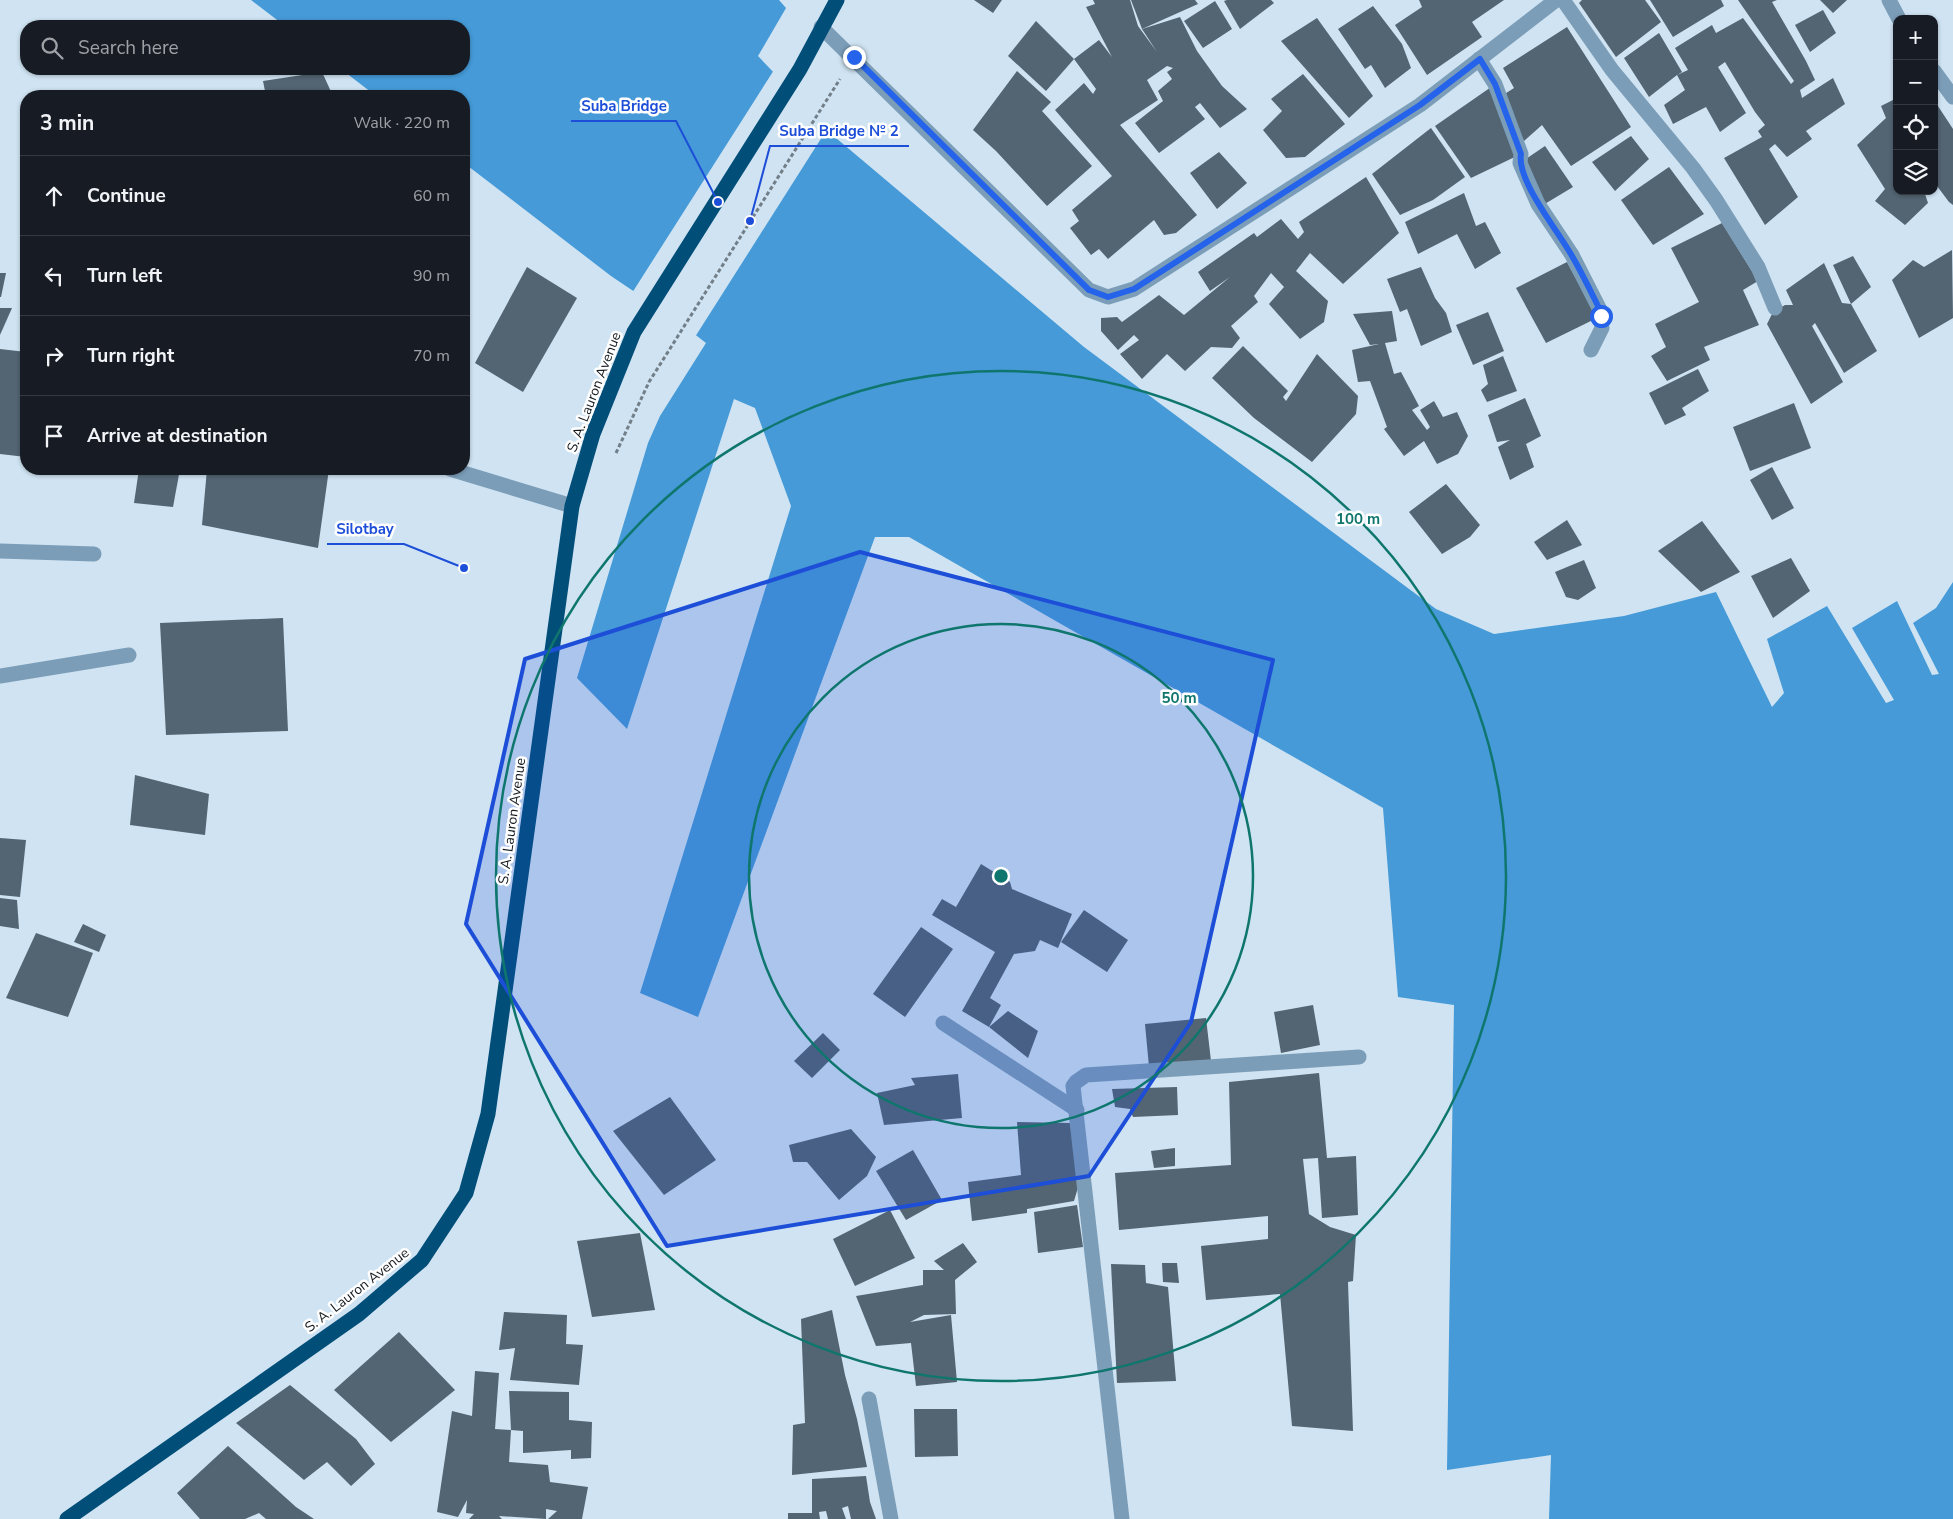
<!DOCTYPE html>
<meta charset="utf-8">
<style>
:root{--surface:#171b24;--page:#20242c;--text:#f1f3f6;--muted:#9ea1a6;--line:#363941}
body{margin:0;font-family:"Nunito Sans",sans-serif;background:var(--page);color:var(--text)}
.controls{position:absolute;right:15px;top:15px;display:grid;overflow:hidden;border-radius:10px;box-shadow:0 1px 4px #0004}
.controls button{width:45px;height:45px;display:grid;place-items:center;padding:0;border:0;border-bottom:1px solid var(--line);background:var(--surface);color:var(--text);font:25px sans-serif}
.stop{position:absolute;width:15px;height:15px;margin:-11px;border:4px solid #2563eb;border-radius:50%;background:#fff}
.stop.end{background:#2563eb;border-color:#fff;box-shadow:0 1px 5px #0008}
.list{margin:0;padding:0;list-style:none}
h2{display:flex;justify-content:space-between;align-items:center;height:65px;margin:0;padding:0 20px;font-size:21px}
h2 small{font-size:16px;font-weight:400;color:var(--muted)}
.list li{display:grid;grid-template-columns:32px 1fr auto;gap:15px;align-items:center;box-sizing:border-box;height:80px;padding:0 20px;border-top:1px solid var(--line)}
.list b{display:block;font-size:19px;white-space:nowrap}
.list em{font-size:16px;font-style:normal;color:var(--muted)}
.icon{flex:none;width:28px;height:28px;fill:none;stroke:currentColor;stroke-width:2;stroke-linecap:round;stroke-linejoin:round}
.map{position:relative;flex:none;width:1953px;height:1519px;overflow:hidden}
.search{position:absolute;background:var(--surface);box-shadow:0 1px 4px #0004;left:20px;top:20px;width:450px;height:55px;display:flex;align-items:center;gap:12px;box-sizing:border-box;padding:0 18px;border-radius:20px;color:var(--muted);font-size:19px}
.panel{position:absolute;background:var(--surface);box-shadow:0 1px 4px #0004;left:20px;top:90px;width:450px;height:385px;border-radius:20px}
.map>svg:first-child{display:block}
</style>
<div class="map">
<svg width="1953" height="1519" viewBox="0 0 1953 1519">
<rect width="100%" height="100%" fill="#cfe3f2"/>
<polygon fill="#459ad7" points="251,0 779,0 786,8 758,56 836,138 1084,347 1436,609 1494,634 1624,616 1716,592 1772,707 1784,693 1767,639 1827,606 1886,703 1894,700 1852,628 1897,601 1932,675 1939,674 1913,623 1936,608 1953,582 1953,1519 1549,1519 1551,1455 1447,1470 1454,1005 1398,997 1383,808 909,537 875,537 698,1017 640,993 791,506 755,408 734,399 627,729 577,678 648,443 660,416 706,343 675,319 611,276 464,163 464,96 376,96 341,69 464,69 464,26 285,26"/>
<polygon fill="#cfe3f2" points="774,70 829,126 695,337 632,293"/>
<g fill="#536472">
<polygon points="974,0 1002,0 993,13"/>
<polygon points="1093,0 1130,0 1138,26 1157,52 1142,29 1180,17 1197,51 1222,86 1247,109 1220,128 1200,103 1195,107 1205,119 1159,153 1135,123 1163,101 1158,91 1172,79 1167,72 1173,68 1167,66 1147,80 1158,100 1120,125 1197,215 1176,233 1164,235 1154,220 1108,259 1099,249 1091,255 1070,228 1079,221 1072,210 1112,176 1055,110 1084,83 1093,94 1096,89 1074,59 1099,40 1112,57 1086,7 1095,4"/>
<polygon points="1131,0 1195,0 1198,4 1142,29"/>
<polygon points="1227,0 1271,0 1274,3 1240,29 1224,1"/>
<polygon points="1419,0 1504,0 1472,22 1482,37 1427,75 1395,25 1422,7"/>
<polygon points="1582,0 1645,0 1661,22 1616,57 1579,3"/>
<polygon points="1650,0 1721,0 1724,6 1673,37"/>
<polygon points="1738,0 1777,0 1772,2 1806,61 1815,80 1800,90 1802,98 1833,78 1845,104 1806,131 1812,139 1787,157 1775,144 1769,149 1798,197 1765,225 1724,158 1762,137 1758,131 1765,125 1755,112 1725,62 1718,67 1746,113 1720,132 1706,107 1673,124 1664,105 1685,90 1677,75 1649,97 1624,58 1659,33 1682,72 1677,75 1688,70 1675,48 1712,25 1716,33 1743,18 1791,84 1794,81"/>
<polygon points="1820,0 1847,0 1833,13"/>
<polygon points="1215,1 1232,29 1203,48 1184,21"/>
<polygon points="1373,6 1402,44 1411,68 1385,88 1371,65 1365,69 1338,29"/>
<polygon points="1823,10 1836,33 1810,52 1795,25"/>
<polygon points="1317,18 1373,96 1349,118 1281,41"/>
<polygon points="1036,21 1074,59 1046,91 1008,56"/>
<polygon points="1567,27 1631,127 1571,166 1542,125 1524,141 1500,97 1514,88 1503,68"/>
<polygon points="1017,71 1051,102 1042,111 1092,166 1047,206 996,151 973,130"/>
<polygon points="322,72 333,96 266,96 263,81"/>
<polygon points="1303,74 1345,124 1305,157 1286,158 1263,130 1282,111 1271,99"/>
<polygon points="1494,85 1521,154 1471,178 1435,126"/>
<polygon points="1897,98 1897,191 1924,191 1928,203 1905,225 1875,201 1885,189 1857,145 1886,118 1881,106"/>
<polygon points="1934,100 1953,129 1953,205 1949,202 1934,182"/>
<polygon points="1431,128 1465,177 1433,200 1400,215 1372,174"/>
<polygon points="1631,136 1649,159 1615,191 1592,162"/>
<polygon points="1545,146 1573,187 1543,205 1520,163"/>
<polygon points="1219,152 1247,183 1217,209 1190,173"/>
<polygon points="1669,167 1704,214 1653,245 1621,200"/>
<polygon points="1366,177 1399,233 1343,284 1310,253 1296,271 1328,301 1324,322 1300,339 1269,304 1284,287 1271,273 1254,296 1258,302 1231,326 1240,338 1232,348 1211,347 1185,371 1167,354 1142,379 1120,354 1139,340 1134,335 1118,350 1101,331 1101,318 1117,317 1122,322 1159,295 1184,315 1230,277 1210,291 1198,272 1254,233 1257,237 1281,219 1298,239 1304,232 1299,222"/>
<polygon points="1464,193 1476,226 1485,222 1501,253 1475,269 1457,234 1418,254 1405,222"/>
<polygon points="1722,223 1758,281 1743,290 1759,325 1704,347 1710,360 1667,381 1651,356 1666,347 1655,324 1699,302 1671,248"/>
<polygon points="1952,250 1953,318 1919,338 1892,280 1913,260 1924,267"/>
<polygon points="1853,256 1871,287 1851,304 1877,351 1844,373 1815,323 1812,326 1843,382 1811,404 1767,324 1773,312 1785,305 1793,305 1786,290 1824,263 1842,303 1851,304 1833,265"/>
<polygon points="1567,262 1597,318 1546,343 1516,288"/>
<polygon points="527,267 577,298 523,392 475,363"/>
<polygon points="1421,267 1435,298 1446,313 1452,332 1421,346 1407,309 1400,312 1387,279"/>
<polygon points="0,273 6,273 1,297 0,297"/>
<polygon points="0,308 12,308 0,335"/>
<polygon points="1392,311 1397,341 1385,343 1394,374 1401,372 1419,406 1412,410 1427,430 1430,427 1420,410 1434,401 1443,417 1457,412 1468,436 1458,454 1437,464 1424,441 1404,456 1384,429 1387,427 1370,381 1358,382 1352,350 1379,344 1370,345 1353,314"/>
<polygon points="1488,312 1504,351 1473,365 1456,325"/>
<polygon points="1243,346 1288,391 1283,397 1286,401 1317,354 1358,396 1356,414 1312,462 1254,418 1212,378"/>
<polygon points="0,349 26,352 26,457 0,454"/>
<polygon points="1503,356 1517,391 1487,402 1481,390 1488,384 1483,365"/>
<polygon points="1698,369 1709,391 1682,408 1686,415 1665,425 1649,393"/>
<polygon points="1525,398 1541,436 1526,444 1534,467 1510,480 1498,447 1510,440 1497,442 1488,415"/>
<polygon points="1794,403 1811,448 1750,471 1733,427"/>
<polygon points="1772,467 1794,508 1772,520 1750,480"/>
<polygon points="139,469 180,469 173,507 134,503"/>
<polygon points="207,469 329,469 318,548 202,525"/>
<polygon points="1446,484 1480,525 1470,537 1442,554 1409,512"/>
<polygon points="1567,520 1582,545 1547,560 1534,542"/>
<polygon points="1702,521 1740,572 1701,592 1658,551"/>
<polygon points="1791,558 1810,591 1773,618 1751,576"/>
<polygon points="1584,560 1596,588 1578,600 1566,597 1555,572"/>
<polygon points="283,618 288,731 166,735 160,623"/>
<polygon points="135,775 209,794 205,835 130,825"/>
<polygon points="0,838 26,840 20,897 0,895"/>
<polygon points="981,864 1010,882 1012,889 1072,914 1058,948 1040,940 1035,951 1014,954 990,998 1001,1005 989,1027 962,1011 995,952 932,915 942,899 956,907"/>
<polygon points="0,898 17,900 19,929 0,926"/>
<polygon points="1084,910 1128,940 1107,972 1061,942"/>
<polygon points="83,924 106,935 99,952 74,942"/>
<polygon points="921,927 953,949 905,1017 873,994"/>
<polygon points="36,933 93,953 68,1017 6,998"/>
<polygon points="1313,1005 1320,1045 1281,1053 1274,1012"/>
<polygon points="1008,1011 1038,1031 1028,1058 989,1027"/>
<polygon points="1206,1018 1211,1061 1149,1067 1145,1024"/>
<polygon points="823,1033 840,1050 812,1078 794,1061"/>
<polygon points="1319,1073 1327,1158 1356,1156 1358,1215 1322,1218 1318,1158 1303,1159 1309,1214 1330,1227 1356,1235 1353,1281 1348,1282 1353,1431 1292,1426 1280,1294 1206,1300 1201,1246 1268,1239 1268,1216 1119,1230 1115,1173 1231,1165 1229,1082"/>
<polygon points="958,1074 962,1118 884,1125 877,1093 915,1085 911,1078"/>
<polygon points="1177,1087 1178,1115 1133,1117 1130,1109 1115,1107 1112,1089"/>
<polygon points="670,1097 716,1160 664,1195 613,1131"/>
<polygon points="1017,1122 1070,1123 1079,1184 1074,1201 1027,1209 1027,1213 972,1221 968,1182 1021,1175"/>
<polygon points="851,1129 876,1157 867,1176 839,1200 807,1162 793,1162 789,1145"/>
<polygon points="1175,1148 1175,1166 1154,1168 1151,1151"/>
<polygon points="913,1150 942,1200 906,1220 876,1171"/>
<polygon points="1077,1205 1083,1247 1038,1253 1034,1212"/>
<polygon points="890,1210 915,1258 855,1286 833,1239"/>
<polygon points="640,1233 655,1310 592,1317 577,1241"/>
<polygon points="963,1243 977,1262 955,1280 956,1314 924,1315 910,1322 951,1315 957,1382 916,1386 911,1343 876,1346 856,1296 923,1285 923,1270 944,1270 934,1261"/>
<polygon points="1162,1263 1177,1263 1179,1283 1163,1282"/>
<polygon points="1111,1264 1145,1265 1146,1283 1168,1287 1176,1381 1117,1383"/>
<polygon points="832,1310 845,1375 857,1419 867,1467 792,1475 793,1425 805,1423 801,1319"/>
<polygon points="504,1312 567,1315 566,1344 583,1345 579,1385 510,1380 515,1348 499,1350"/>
<polygon points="399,1332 455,1390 391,1442 334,1390"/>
<polygon points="475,1371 499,1373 495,1429 511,1430 509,1462 548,1465 550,1482 588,1487 582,1519 548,1519 557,1511 546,1509 546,1519 499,1516 502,1519 469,1519 474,1514 466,1513 467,1500 458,1517 437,1512 452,1411 472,1416"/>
<polygon points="290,1385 356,1439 375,1464 351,1486 327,1462 304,1480 236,1423"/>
<polygon points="509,1391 569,1392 569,1420 592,1422 591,1458 571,1459 571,1450 523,1453 523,1431 511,1430"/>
<polygon points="914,1409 957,1409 958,1456 915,1457"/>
<polygon points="228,1446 296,1507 314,1519 266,1519 259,1513 245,1519 200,1519 177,1493"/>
<polygon points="866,1476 870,1502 876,1519 851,1519 848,1506 842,1508 846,1519 828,1519 826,1511 819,1512 820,1519 788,1519 788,1513 812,1513 812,1479"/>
</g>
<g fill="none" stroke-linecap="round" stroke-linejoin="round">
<polyline stroke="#727f89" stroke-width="3" stroke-dasharray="4 2.5" stroke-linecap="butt" points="616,453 649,382 840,79"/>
<g stroke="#7b9db8" stroke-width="15">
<polyline points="450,469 572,506"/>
<polyline points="0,551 94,554"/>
<polyline points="0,676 129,655"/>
</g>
<g stroke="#7b9db8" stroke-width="15">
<polyline points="1563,0 1612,70 1693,168 1716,200 1758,267 1775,308"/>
<polyline points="1889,0 1899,19"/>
<polyline points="821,27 1089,290 1108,297 1134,289 1420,105 1556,0"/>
<polyline points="1479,59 1495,84 1521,154 1520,163 1538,204 1572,255 1599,308 1602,328 1591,350"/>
<polyline points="1934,71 1953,97"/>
<polyline points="943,1023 1077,1110"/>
<polyline points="869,1399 891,1519"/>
<polyline points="1122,1519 1073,1086 1076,1082 1086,1075 1359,1057"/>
</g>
<polyline stroke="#014e79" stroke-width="15" points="67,1519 359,1314 422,1260 466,1193 488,1114 572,506 593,434 634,332 800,69 837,0"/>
</g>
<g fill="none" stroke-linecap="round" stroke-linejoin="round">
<path stroke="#2563eb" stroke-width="6" d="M854,57L1089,290L1108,297L1134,289L1420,105L1480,59L1495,84L1521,154C1516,180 1559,232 1572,256C1582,273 1590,290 1599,308L1601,316"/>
</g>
<path fill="#1d4ed8" fill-opacity="0.2" stroke="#1d4ed8" stroke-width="4" stroke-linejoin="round" d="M860,552L1273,660L1191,1022L1089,1176L667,1246L466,924L525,659Z"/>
<g fill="none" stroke="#0f766e" stroke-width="2.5">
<circle cx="1001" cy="876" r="252"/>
<circle cx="1001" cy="876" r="505"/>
</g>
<g text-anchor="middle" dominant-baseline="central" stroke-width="5" stroke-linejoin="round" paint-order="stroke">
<g font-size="14" fill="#131a1f" stroke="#fff">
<text transform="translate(594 392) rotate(-69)">S. A. Lauron Avenue</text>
<text transform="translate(512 821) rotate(-82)">S. A. Lauron Avenue</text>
<text transform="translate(357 1290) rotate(-38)">S. A. Lauron Avenue</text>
</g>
</g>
<circle cx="1001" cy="876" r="8" fill="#0f766e" stroke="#fff" stroke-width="2.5"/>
<g font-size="15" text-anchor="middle" font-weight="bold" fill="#0f766e" stroke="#fff" stroke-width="5" stroke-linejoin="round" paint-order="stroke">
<text x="1358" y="524">100 m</text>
<text x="1179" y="703">50 m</text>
</g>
<path fill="none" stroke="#1d4ed8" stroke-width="2" d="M718 202L676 121H571M750 221L770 146H909M464 568L404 544H327"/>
<g fill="#1d4ed8" stroke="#fff" stroke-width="2">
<circle cx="718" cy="202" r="5"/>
<circle cx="750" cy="221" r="5"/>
<circle cx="464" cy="568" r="5"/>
</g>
<g font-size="15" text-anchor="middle" font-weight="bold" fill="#1d4ed8" stroke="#fff" stroke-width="5" stroke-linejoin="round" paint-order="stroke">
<text x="624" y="111">Suba Bridge</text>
<text x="839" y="136">Suba Bridge № 2</text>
<text x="365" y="534">Silotbay</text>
</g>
</svg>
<div class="controls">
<button>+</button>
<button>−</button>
<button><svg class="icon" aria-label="locate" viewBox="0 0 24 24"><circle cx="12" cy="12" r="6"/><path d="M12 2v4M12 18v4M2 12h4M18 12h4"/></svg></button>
<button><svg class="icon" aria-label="layers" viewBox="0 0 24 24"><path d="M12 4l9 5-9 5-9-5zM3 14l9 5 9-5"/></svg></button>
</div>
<div class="stop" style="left:1601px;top:316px"></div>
<div class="stop end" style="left:854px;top:57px"></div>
<div class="search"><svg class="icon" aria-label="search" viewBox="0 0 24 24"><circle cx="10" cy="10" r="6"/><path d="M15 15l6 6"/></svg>Search here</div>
<section class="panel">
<h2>3 min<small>Walk · 220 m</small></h2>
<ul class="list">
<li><svg class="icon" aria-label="ahead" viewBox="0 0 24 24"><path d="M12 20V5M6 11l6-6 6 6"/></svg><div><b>Continue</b></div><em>60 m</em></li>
<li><svg class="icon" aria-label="left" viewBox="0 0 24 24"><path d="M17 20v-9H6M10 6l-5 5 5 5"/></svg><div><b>Turn left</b></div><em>90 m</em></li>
<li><svg class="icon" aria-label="right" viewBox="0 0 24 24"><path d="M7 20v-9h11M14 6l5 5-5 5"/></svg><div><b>Turn right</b></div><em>70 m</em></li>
<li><svg class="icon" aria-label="arrive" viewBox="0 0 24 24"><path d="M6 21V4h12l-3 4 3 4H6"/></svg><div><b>Arrive at destination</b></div></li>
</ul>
</section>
</div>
